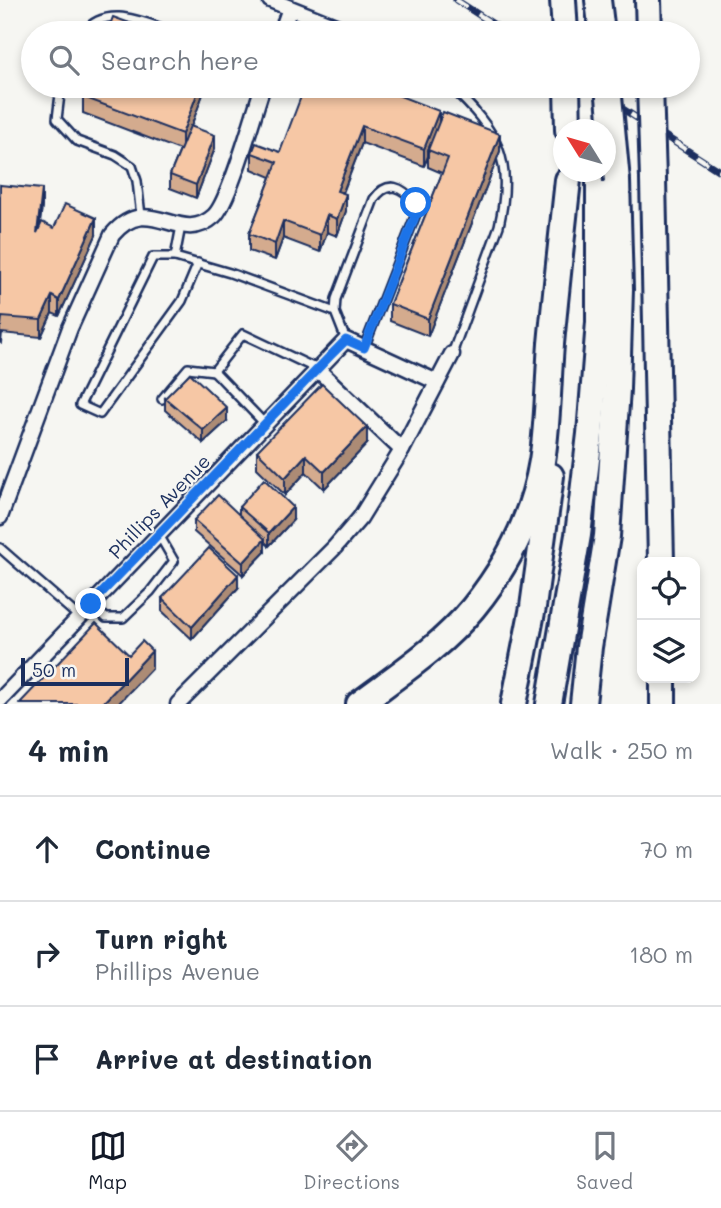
<!DOCTYPE html>
<meta charset="utf-8">
<style>
:root{--surface:#fff;--page:#f6f6f7;--text:#1f2937;--muted:#747a83;--line:#e0e1e3;--accent:#111827}
body{margin:0;font-family:Mali,sans-serif;background:var(--page);color:var(--text)}
.controls{position:absolute;right:21px;bottom:21px;display:grid;overflow:hidden;border-radius:14px;box-shadow:0 4px 10px #0003}
.controls button{width:63px;height:63px;display:grid;place-items:center;padding:0;border:0;border-bottom:2px solid var(--line);background:var(--surface);color:var(--text);font:35px sans-serif}
.compass{position:absolute;left:553px;top:119px;width:63px;height:63px;border-radius:50%;background:var(--surface);box-shadow:0 4px 10px #0003;rotate:307deg}
.scale{position:absolute;left:21px;bottom:18px;width:108px;box-sizing:border-box;padding-left:7px;border:4px solid #1b2f5e;border-top:0;font-size:19px;line-height:24px;white-space:nowrap;color:#1b2f5e;-webkit-text-stroke:5px #f6f6f2;paint-order:stroke}
.stop{position:absolute;width:21px;height:21px;margin:-16px;border:5px solid #1a73e8;border-radius:50%;background:#fff}
.stop.end{background:#1a73e8;border-color:#fff;box-shadow:0 2px 7px #0008}
.list{margin:0;padding:0;list-style:none}
h2{display:flex;justify-content:space-between;align-items:center;height:91px;margin:0;padding:0 28px;font-size:30px}
h2 small{font-size:23px;font-weight:400;color:var(--muted)}
.list li{display:grid;grid-template-columns:46px 1fr auto;gap:21px;align-items:center;box-sizing:border-box;height:105px;padding:0 28px;border-top:2px solid var(--line)}
.list b{display:block;font-size:26px;white-space:nowrap}
.list p{margin:0;font-size:23px;white-space:nowrap;color:var(--muted)}
.list em{font-size:23px;font-style:normal;color:var(--muted)}
.icon{flex:none;width:38px;height:38px;fill:none;stroke:currentColor;stroke-width:2;stroke-linecap:round;stroke-linejoin:round}
.map{position:relative;flex:none;width:721px;height:704px;overflow:hidden}
.search{position:absolute;background:var(--surface);box-shadow:0 4px 10px #0003;left:21px;right:21px;top:21px;height:77px;display:flex;align-items:center;gap:18px;box-sizing:border-box;padding:0 24px;border-radius:38px;color:var(--muted);font-size:26px}
.sheet{height:406px;background:var(--surface)}
nav{display:flex;justify-content:space-around;align-items:center;box-sizing:border-box;height:98px;border-top:2px solid var(--line);background:var(--surface);font-size:19px;color:var(--muted)}
nav a{display:grid;justify-items:center;gap:4px}
nav .on{color:var(--accent)}
.map>svg:first-child{display:block}
</style>
<div class="map">
<svg width="721" height="704" viewBox="0 0 721 704">
<rect width="100%" height="100%" fill="#f6f6f2"/>
<filter id="ink" filterUnits="userSpaceOnUse"><feTurbulence type="fractalNoise" baseFrequency=".0143" numOctaves="2"/><feDisplacementMap in="SourceGraphic" scale="14" xChannelSelector="R" yChannelSelector="G"/><feConvolveMatrix kernelMatrix="1 2 1 2 8 2 1 2 1" color-interpolation-filters="sRGB"/></filter>
<g filter="url(#ink)">
<g fill="none" stroke-linecap="round" stroke-linejoin="round">
<g stroke="#1b2f5e" stroke-width="12">
<g id="service">
<path d="M83,33C108,2 146,24 177,33"/>
<polyline points="61,86 57,119 77,141 115,155 132,166 137,181 141,216"/>
<path d="M450,86C498,131 514,159 499,226L452,354"/>
<polyline points="181,226 175,257 230,273 335,312"/>
<polyline points="175,257 153,257 80,405 100,414 182,301 198,263"/>
<path d="M346,340L335,312L336,299L374,199C388,179 402,187 416,203V214L364,348"/>
<polyline points="162,399 188,368 214,371"/>
<polyline points="265,424 214,371 243,334 317,369"/>
<polyline points="0,548 79,617"/>
<polyline points="91,604 106,618 123,618 150,592 174,561 159,535"/>
</g>
</g>
<g stroke="#1b2f5e" stroke-width="19">
<g id="minor">
<polyline points="270,0 353,33"/>
<polyline points="281,33 290,8"/>
<polyline points="317,369 402,450"/>
<path d="M0,517L70,328L112,235C150,190 179,248 214,216C230,201 254,112 263,86"/>
<polyline points="0,700 346,340 437,382"/>
<polyline points="178,704 334,548 360,518 402,450 452,354"/>
</g>
</g>
<g stroke="#1b2f5e" stroke-width="30">
<g id="motorway">
<polyline points="563,0 565,33"/>
<polyline points="598,0 602,33"/>
<polyline points="648,0 649,33"/>
<polyline points="567,86 568,130"/>
<polyline points="653,179 661,562"/>
<polyline points="663,678 663,704"/>
<path d="M359,704C399,674 441,647 473,608C507,566 533,516 542,461C548,423 548,383 551,344C556,290 562,235 568,180"/>
<polyline points="514,704 533,607 551,476"/>
<polyline points="549,704 578,535 590,434 599,322 599,172"/>
<polyline points="583,704 589,647 607,536 617,389 620,289 617,181"/>
</g>
</g>
<use href="#service" stroke="#f6f6f2" stroke-width="7"/>
<use href="#minor" stroke="#f6f6f2" stroke-width="14"/>
<use href="#motorway" stroke="#f6f6f2" stroke-width="24"/>
<g stroke="#1b2f5e" stroke-width="7">
<g id="rail">
<polyline points="456,0 507,33"/>
<polyline points="587,86 721,172"/>
</g>
</g>
<use href="#rail" stroke="#f6f6f2" stroke-width="4.5" stroke-dasharray="13" stroke-linecap="butt"/>
<g stroke="#1b2f5e" stroke-width="30" stroke-linecap="butt">
<g id="motorway-bridge">
<polyline points="608,86 617,181"/>
<polyline points="650,86 653,179"/>
</g>
</g>
<use href="#motorway-bridge" stroke="#f6f6f2" stroke-width="24"/>
</g>
<g fill="#d4ab8e" stroke="#1b2f5e" stroke-width="2">
<polygon points="87,86 206,86 191,126 215,148 196,198 170,188 170,175 180,150 83,113 83,97"/>
<polygon points="391,86 391,93 439,122 500,151 428,336 390,321 390,304 442,173 428,167 428,156 424,166 362,143 343,193 346,211 337,236 327,232 320,252 283,238 275,260 249,251 249,234 271,177 252,169 252,153 280,152 377,88"/>
<polygon points="0,185 42,206 39,228 54,228 96,235 59,316 52,313 41,337 2,333 1,343 0,342"/>
<polygon points="165,398 227,421 203,443 165,410"/>
<polygon points="367,444 324,489 306,472 285,495 257,468 257,451"/>
<polygon points="239,507 293,520 269,546 265,542 265,552 243,575 194,532 194,520 239,515"/>
<polygon points="238,588 192,639 162,611 162,598"/>
</g>
<g fill="#ac8b74" stroke="#1b2f5e" stroke-width="2">
<polygon points="200,86 206,86 182,151 182,134"/>
<polygon points="389,86 391,86 391,98 387,91"/>
<polygon points="439,111 439,128 428,150 428,156 424,166 424,149"/>
<polygon points="362,126 362,143 337,207 337,191"/>
<polygon points="500,134 500,151 428,336 428,319"/>
<polygon points="215,135 215,148 196,198 196,185"/>
<polygon points="42,189 42,206 37,249 37,233"/>
<polygon points="346,194 346,211 337,236 337,219"/>
<polygon points="327,215 327,232 320,252 320,235"/>
<polygon points="96,218 96,235 59,316 59,300"/>
<polygon points="283,221 283,238 275,260 275,244"/>
<polygon points="52,296 52,313 41,337 41,320"/>
<polygon points="227,408 227,421 203,443 203,430"/>
<polygon points="367,427 367,444 324,489 324,472"/>
<polygon points="306,455 306,472 285,495 285,478"/>
<polygon points="293,507 293,520 269,546 269,533"/>
<polygon points="265,539 265,552 243,575 243,563"/>
<polygon points="238,575 238,588 192,639 192,627"/>
<polygon points="152,651 152,668 118,704 102,704"/>
</g>
<g fill="#f6c7a5" stroke="#1b2f5e" stroke-width="2">
<polygon points="113,17 157,33 107,33"/>
<polygon points="87,86 200,86 182,134 83,97"/>
<polygon points="305,86 372,86 377,88 378,86 389,86 387,91 439,111 424,149 362,126 337,191 346,194 337,219 327,215 320,235 283,221 275,244 249,234 277,162 252,153 256,143 280,152"/>
<polygon points="443,112 500,134 428,319 390,304 448,158 428,150"/>
<polygon points="190,126 215,135 196,185 170,175"/>
<polygon points="0,185 42,189 37,233 42,222 54,228 65,204 96,218 59,300 52,296 41,320 2,317 1,326 0,326"/>
<polygon points="190,373 227,408 203,430 165,398"/>
<polygon points="322,384 367,427 324,472 306,455 285,478 257,451"/>
<polygon points="264,479 293,507 269,533 239,507"/>
<polygon points="218,495 265,539 243,563 194,520"/>
<polygon points="209,548 238,575 192,627 162,598"/>
<polygon points="96,623 129,655 142,641 152,651 102,704 19,704"/>
</g>
</g>
<g fill="none" stroke-linecap="round" stroke-linejoin="round" filter="url(#ink)">
<polyline stroke="#1a73e8" stroke-width="9" points="91,604 331,355 346,340 364,348 416,214 416,203"/>
</g>
<g text-anchor="middle" dominant-baseline="central" stroke-width="5" stroke-linejoin="round" paint-order="stroke">
<g font-size="19" fill="#1b2f5e" stroke="#f6f6f2">
<text transform="translate(159 506) rotate(-46)">Phillips Avenue</text>
</g>
</g>
</svg>
<div class="controls">
<button><svg class="icon" aria-label="locate" viewBox="0 0 24 24"><circle cx="12" cy="12" r="6"/><path d="M12 2v4M12 18v4M2 12h4M18 12h4"/></svg></button>
<button><svg class="icon" aria-label="layers" viewBox="0 0 24 24"><path d="M12 4l9 5-9 5-9-5zM3 14l9 5 9-5"/></svg></button>
</div>
<svg class="compass" viewBox="-18 -18 36 36"><path d="M0-13l5 13h-10z" fill="#e53935"/><path d="M0 13l5-13h-10z" fill="#747a83"/></svg>
<div class="scale">50 m</div>
<div class="stop" style="left:416px;top:203px"></div>
<div class="stop end" style="left:91px;top:604px"></div>
<div class="search"><svg class="icon" aria-label="search" viewBox="0 0 24 24"><circle cx="10" cy="10" r="6"/><path d="M15 15l6 6"/></svg>Search here</div>
</div>
<section class="sheet">
<h2>4 min<small>Walk · 250 m</small></h2>
<ul class="list">
<li><svg class="icon" aria-label="ahead" viewBox="0 0 24 24"><path d="M12 20V5M6 11l6-6 6 6"/></svg><div><b>Continue</b></div><em>70 m</em></li>
<li><svg class="icon" aria-label="right" viewBox="0 0 24 24"><path d="M7 20v-9h11M14 6l5 5-5 5"/></svg><div><b>Turn right</b><p>Phillips Avenue</p></div><em>180 m</em></li>
<li><svg class="icon" aria-label="arrive" viewBox="0 0 24 24"><path d="M6 21V4h12l-3 4 3 4H6"/></svg><div><b>Arrive at destination</b></div></li>
</ul>
</section>
<nav>
<a class="on"><svg class="icon" aria-label="map" viewBox="0 0 24 24"><path d="M3 6l6-2 6 2 6-2v14l-6 2-6-2-6 2zM9 4v14M15 6v14"/></svg>Map</a>
<a><svg class="icon" aria-label="directions" viewBox="0 0 24 24"><path d="M12 3l9 9-9 9-9-9zM9 14v-3h6M13 9l2 2-2 2"/></svg>Directions</a>
<a><svg class="icon" aria-label="saved" viewBox="0 0 24 24"><path d="M7 4h10v16l-5-4-5 4z"/></svg>Saved</a>
</nav>
